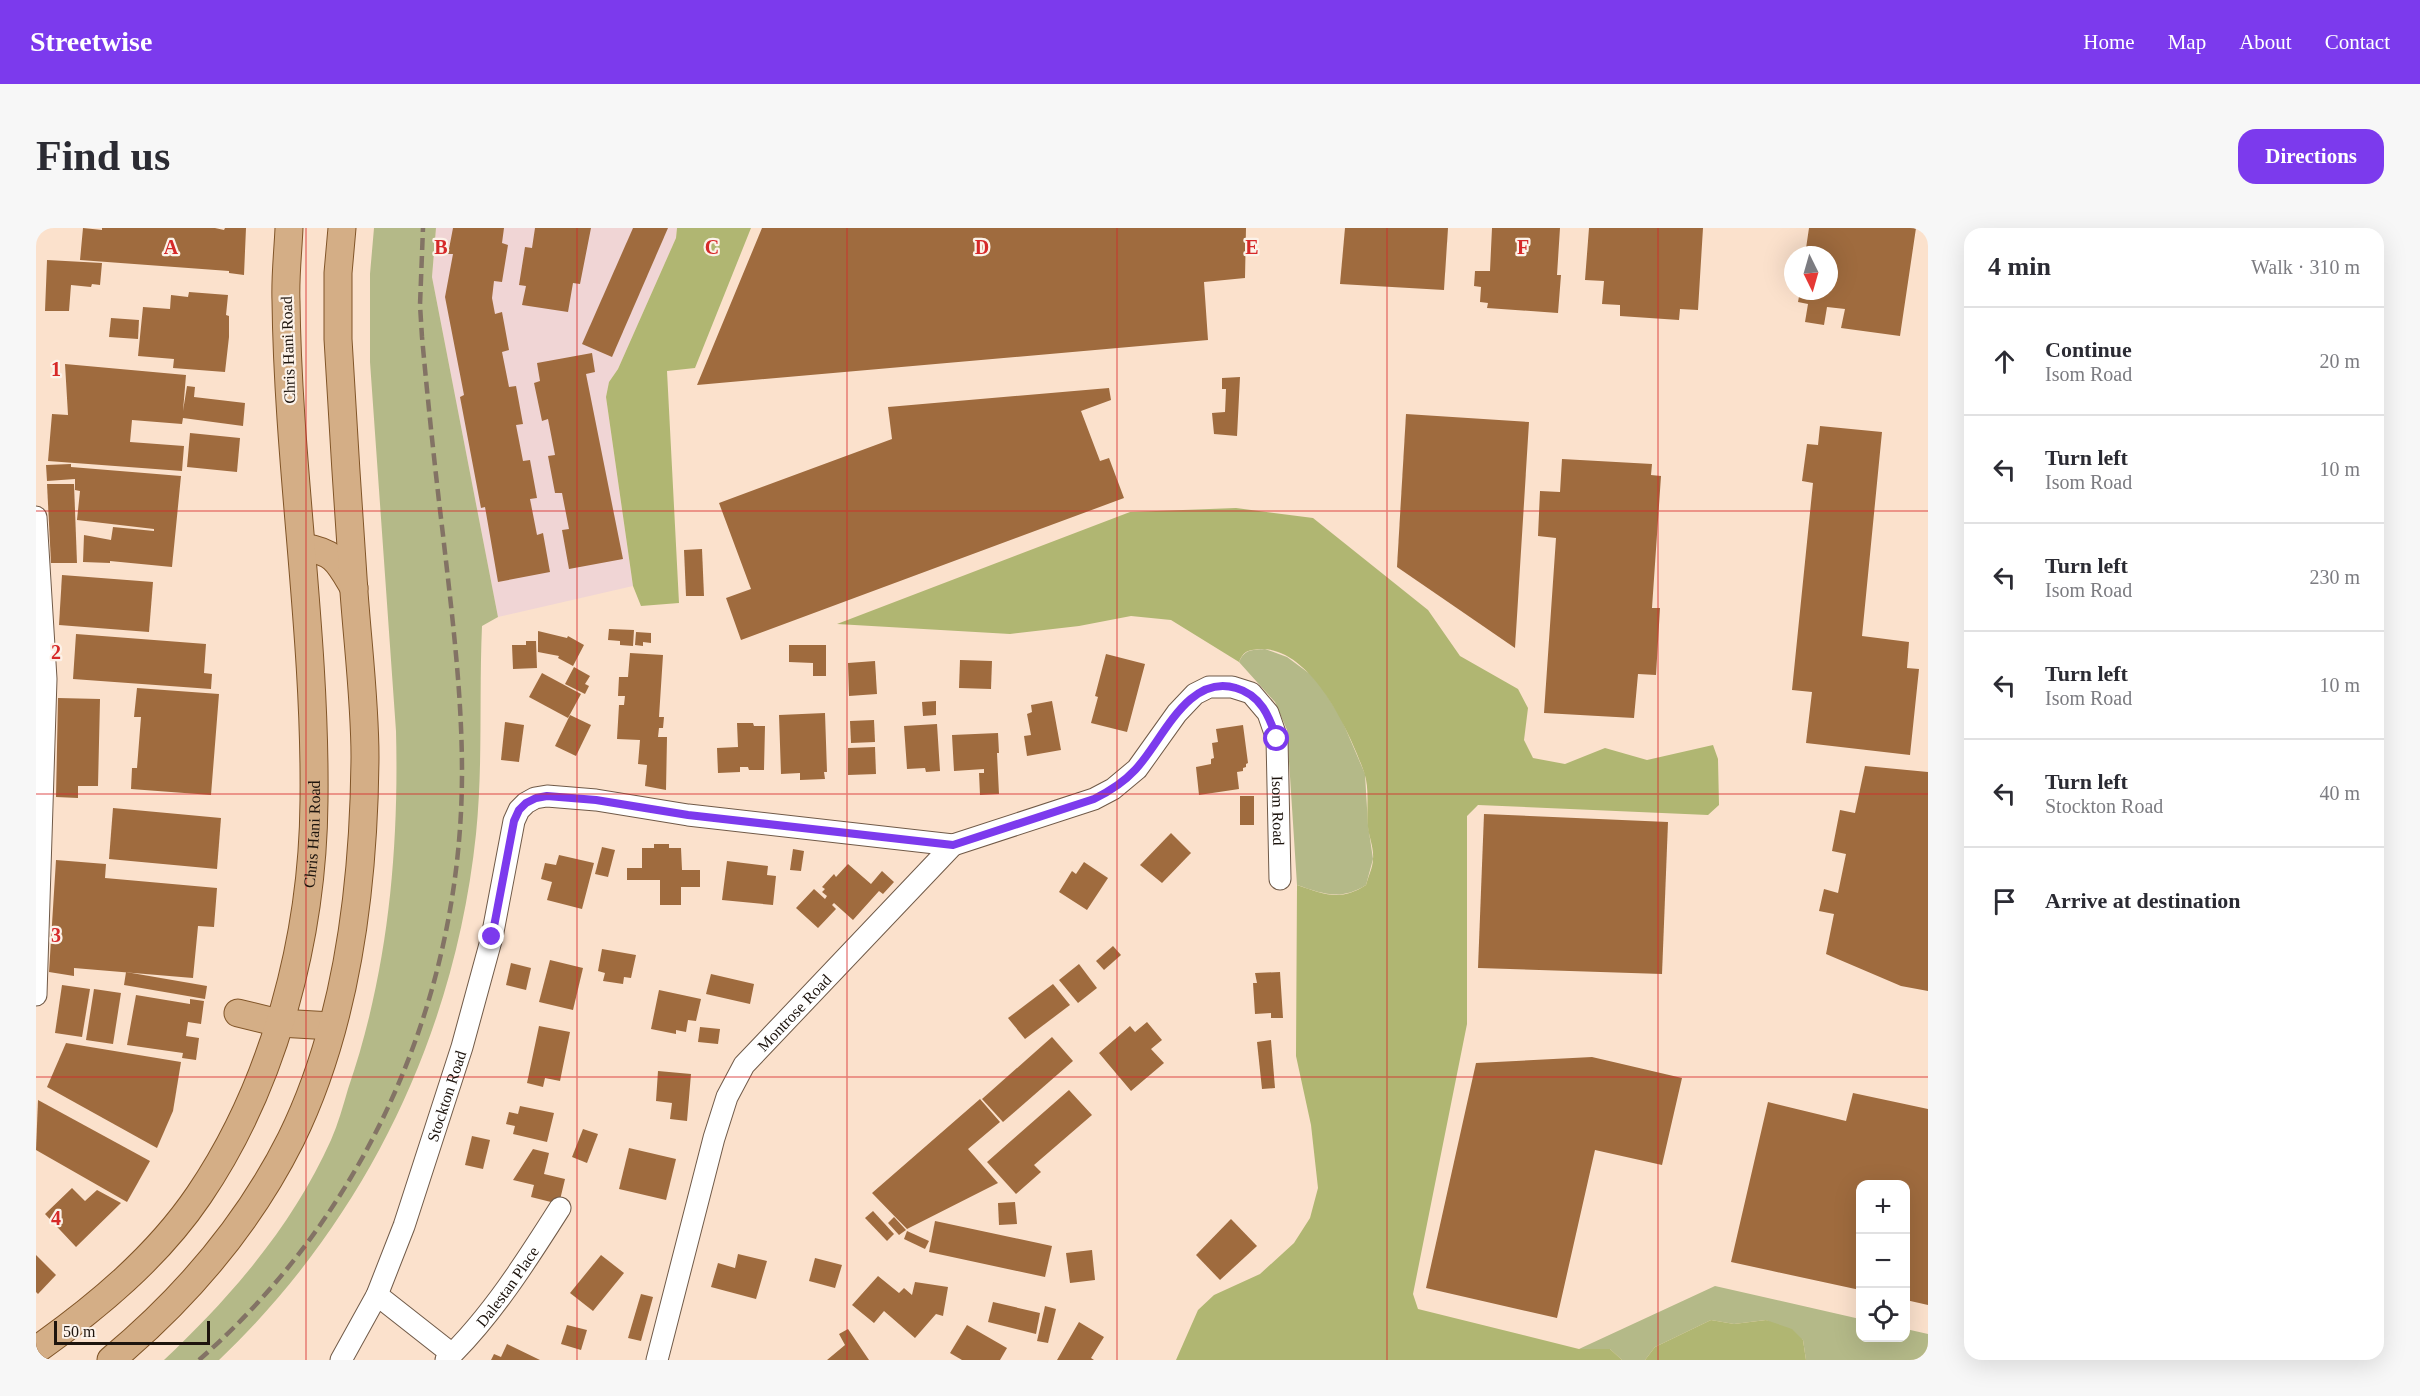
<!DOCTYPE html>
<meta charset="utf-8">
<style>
:root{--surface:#fff;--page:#f7f7f7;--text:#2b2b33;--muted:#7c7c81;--line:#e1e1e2;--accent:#7c3aed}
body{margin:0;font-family:Georgia,serif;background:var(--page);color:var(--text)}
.controls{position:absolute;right:18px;bottom:18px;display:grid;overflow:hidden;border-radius:12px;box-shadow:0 6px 24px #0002}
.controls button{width:54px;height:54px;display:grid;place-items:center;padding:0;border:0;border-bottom:2px solid var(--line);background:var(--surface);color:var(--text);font:30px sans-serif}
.compass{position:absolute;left:1748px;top:18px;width:54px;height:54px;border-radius:50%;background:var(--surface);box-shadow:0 6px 24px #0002;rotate:175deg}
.scale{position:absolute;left:18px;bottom:15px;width:156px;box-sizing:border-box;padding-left:6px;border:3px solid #1d140d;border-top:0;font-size:16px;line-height:21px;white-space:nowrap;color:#1d140d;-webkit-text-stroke:4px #fcf2e9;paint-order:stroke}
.stop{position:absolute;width:18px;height:18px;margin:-14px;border:4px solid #7c3aed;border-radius:50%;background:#fff}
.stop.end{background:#7c3aed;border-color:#fff;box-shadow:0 2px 6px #0008}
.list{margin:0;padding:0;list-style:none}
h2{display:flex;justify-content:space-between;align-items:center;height:78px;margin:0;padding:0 24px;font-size:26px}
h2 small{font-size:20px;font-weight:400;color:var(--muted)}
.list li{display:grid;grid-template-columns:39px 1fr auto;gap:18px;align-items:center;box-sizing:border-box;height:108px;padding:0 24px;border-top:2px solid var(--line)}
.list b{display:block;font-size:22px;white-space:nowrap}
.list p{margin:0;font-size:20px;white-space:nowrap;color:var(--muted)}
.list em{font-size:20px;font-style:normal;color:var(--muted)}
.icon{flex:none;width:33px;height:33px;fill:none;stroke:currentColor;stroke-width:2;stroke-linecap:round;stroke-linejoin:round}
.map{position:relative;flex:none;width:1892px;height:1132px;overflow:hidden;border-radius:18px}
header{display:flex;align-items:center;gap:36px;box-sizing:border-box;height:84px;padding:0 30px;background:var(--accent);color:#fff}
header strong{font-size:28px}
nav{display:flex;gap:33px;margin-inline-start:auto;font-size:21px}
.intro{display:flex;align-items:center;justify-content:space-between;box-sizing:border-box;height:144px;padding:0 36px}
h1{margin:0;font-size:42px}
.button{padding:15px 27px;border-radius:18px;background:var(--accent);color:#fff;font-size:21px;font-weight:700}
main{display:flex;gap:36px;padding:0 36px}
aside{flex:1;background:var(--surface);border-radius:18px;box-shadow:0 6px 24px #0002}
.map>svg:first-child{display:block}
</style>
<header>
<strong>Streetwise</strong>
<nav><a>Home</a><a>Map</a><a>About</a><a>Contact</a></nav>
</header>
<div class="intro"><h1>Find us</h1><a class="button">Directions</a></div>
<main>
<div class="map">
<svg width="1892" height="1132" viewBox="0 0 1892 1132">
<rect width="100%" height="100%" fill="#fbe1cc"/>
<polygon fill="#f0d5d5" points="400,0 641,0 640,10 582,141 573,154 570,169 597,358 462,389 396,49"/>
<g fill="#b4b988">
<path d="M338,0H400L396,49L462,389L446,398C443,467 447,538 440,606C419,807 329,993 183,1132H128C195,1069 257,997 295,912C302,896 307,878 312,861C352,745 363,624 360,503L334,134V46Z"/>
<path d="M1229,421L1251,429L1274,446L1285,458L1305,490L1329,546L1332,597L1337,631L1330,657C1304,673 1288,666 1261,657L1251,502L1239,474L1203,434C1209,421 1215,422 1229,421Z"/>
<polygon points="1679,1058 1824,1091 1824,1110 1870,1110 1870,1101 1892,1106 1892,1132 1770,1132 1767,1112 1730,1092 1698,1096 1675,1092 1619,1119 1609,1132 1586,1132 1574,1121 1543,1121"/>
</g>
<g fill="#b0b672">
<polygon points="641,0 715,0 659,140 631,143 643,375 605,378 597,358 570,169 573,154 582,141 640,10"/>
<path d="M1200,280L1277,290L1392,382L1424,428L1482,461L1492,480L1488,512L1497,530L1529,536L1569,520L1611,532L1677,517L1682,531L1683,577L1672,587L1442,577L1431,588V796L1377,1066L1382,1081L1543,1121H1574L1586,1132H1140L1162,1082L1178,1067L1224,1046L1258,1015L1274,990L1282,960L1275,897L1260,828L1261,657C1288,666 1304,674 1330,657C1332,649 1337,639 1337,631C1338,620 1333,609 1332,599C1330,581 1334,561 1328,544C1314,504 1275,419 1224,421C1211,422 1208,423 1203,434L1135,392L1095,388L1043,398L974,406L801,396L1094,284Z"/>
<polygon points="1675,1092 1698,1096 1730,1092 1756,1101 1767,1112 1770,1132 1609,1132 1619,1119"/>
</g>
<g fill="#9f6b3e">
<polygon points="47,0 66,2 66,0 179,0 188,2 189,0 210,0 208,47 193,45 193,43 44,32"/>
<polygon points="417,0 468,0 466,15 472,17 466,54 458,53 456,70 459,86 466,84 473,122 466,124 473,159 480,158 487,196 480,197 487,233 494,232 501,270 494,271 501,307 507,305 514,344 462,354 449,279 445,280 424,169 428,167 409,69 417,26 412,26"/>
<polygon points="499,0 555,0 544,56 537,55 532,84 486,77 490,58 483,57 489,19 496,20"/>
<polygon points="597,0 632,0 576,129 546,116"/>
<polygon points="726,0 1210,0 1209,50 1168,54 1172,112 661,157"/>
<polygon points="1309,0 1412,0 1408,62 1304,56"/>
<polygon points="1456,0 1524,0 1521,47 1525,47 1522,85 1451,80 1452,75 1444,74 1445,59 1438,58 1439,43 1454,43"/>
<polygon points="1553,0 1667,0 1662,82 1644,81 1643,92 1584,88 1584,77 1566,76 1568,53 1549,52"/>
<polygon points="1773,0 1880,0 1864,108 1805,100 1809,81 1791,79 1788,97 1769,94 1772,76 1762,74 1764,63 1793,63 1793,27 1769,27"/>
<polygon points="11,32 66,35 64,57 56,56 55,59 35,57 33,83 9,83"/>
<polygon points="153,64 192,67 190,87 193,88 193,109 189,144 137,140 138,131 102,128 107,79 134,81 135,67 152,69"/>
<polygon points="75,90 103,92 102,111 73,109"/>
<polygon points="556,125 559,144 550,146 587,331 533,341 526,302 533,301 526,265 519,265 512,228 519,227 512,191 506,193 498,155 504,153 501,135"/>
<polygon points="29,136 150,147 147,183 151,158 159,159 158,169 209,175 207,198 147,190 146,196 96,192 94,214 148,218 146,243 12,233 16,186 32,187"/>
<polygon points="1204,149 1201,208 1178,206 1176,185 1189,184 1190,161 1186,161 1186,150"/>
<polygon points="1073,160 1075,172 1045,183 1064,233 1073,230 1088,270 705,412 690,370 715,361 683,275 856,211 852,179"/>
<polygon points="1370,186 1493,194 1479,420 1361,339"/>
<polygon points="1784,198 1846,204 1826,408 1873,414 1871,440 1883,441 1874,527 1770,515 1776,464 1756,462 1777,255 1766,253 1771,216 1782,217"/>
<polygon points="154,205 204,210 201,244 151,239"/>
<polygon points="1526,231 1616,236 1615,247 1625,248 1616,380 1624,380 1620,447 1602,446 1598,490 1508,485 1520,310 1502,308 1504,263 1524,264"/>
<polygon points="35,236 35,239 145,248 136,339 74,333 74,335 47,334 48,307 75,312 77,299 118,303 118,301 41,292 44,263 39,262 39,251 11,253 10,237"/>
<polygon points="11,256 38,256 41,335 15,335"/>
<polygon points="666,321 668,368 650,368 648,322"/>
<polygon points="26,347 117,354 113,404 23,397"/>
<polygon points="573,401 598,402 597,418 584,417 584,413 572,412"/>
<polygon points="502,403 531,410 532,408 548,417 537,438 522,430 523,428 502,424"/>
<polygon points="600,404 615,405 615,415 607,414 607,418 599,417"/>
<polygon points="40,406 170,416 168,445 176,446 175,461 37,451"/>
<polygon points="490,413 500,413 501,440 477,441 476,417 490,417"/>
<polygon points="753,417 790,417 790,448 777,448 777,435 753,434"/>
<polygon points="594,425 627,427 623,489 628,489 627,500 623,500 622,509 631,509 630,562 609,558 611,537 602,536 604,512 581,511 583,477 588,477 589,468 582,468 583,449 592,449"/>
<polygon points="1070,426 1109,436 1091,504 1055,495 1062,469 1059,468"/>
<polygon points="924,432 956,433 955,461 923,460"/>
<polygon points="839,433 841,466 813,468 812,435"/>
<polygon points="538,439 554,448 549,456 553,458 549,466 529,456"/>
<polygon points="506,445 545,466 532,490 493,469"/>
<polygon points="101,460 183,466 175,567 95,561 96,540 101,540 105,489 98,489"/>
<polygon points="22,470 64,471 62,558 42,558 42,570 20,569"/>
<polygon points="900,473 900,487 887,488 886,474"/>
<polygon points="1016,473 1025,522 991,528 988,508 995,507 991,486 996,484 995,477"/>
<polygon points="789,485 791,544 788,544 789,551 764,552 764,545 745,546 743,487"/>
<polygon points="534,487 555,497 540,528 519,518"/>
<polygon points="838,492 839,514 815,515 814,493"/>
<polygon points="469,494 488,497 483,534 465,532"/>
<polygon points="701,495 717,495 718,498 729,498 728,542 713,542 712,539 704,539 704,544 682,545 681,520 702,519"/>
<polygon points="901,496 904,543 890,544 889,540 871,541 868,498"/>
<polygon points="1207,497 1212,535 1210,536 1210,539 1207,540 1207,543 1201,544 1203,561 1163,567 1160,539 1175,536 1175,531 1178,530 1176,515 1182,514 1180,501"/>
<polygon points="962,505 963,525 961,525 963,566 944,567 943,545 948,545 948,541 918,543 916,507"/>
<polygon points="839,519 840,546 812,547 812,520"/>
<polygon points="1829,538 1892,544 1892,763 1865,758 1790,726 1798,686 1783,683 1788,661 1802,665 1810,626 1796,623 1804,582 1819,585"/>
<rect x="1204" y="568" width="14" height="29"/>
<polygon points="77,580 185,590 181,641 73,631"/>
<polygon points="1448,586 1632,594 1626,746 1442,740"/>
<polygon points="1135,605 1155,625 1126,655 1104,637"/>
<polygon points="618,616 633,616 633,620 645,620 646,642 664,642 664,659 645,659 645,677 624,677 624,652 591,652 591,640 606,640 606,620 618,620"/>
<polygon points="566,619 579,622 572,649 559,646"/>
<polygon points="757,621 768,623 765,643 754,642"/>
<polygon points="523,627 558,635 546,681 511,672 516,654 505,651 509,635 520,637"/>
<polygon points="20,632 70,636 69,650 181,660 178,699 162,698 157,750 38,740 38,748 13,744"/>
<polygon points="691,633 732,638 731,647 740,648 737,677 686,672"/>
<polygon points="1048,634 1072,650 1051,682 1023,664 1036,643 1040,646"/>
<polygon points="812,636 835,656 846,643 858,654 847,666 843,663 817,692 798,675 796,677 800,681 782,700 760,680 778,661 789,671 791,668 786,664 789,661 786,659 798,646 800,649"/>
<polygon points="1077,718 1085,727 1068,742 1060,733"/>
<polygon points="566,721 600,727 595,750 588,749 587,756 567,753 569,745 562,743"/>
<polygon points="514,732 547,740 537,782 503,774"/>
<polygon points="475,735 495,740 490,762 470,757"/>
<polygon points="1043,736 1061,760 1042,775 1023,752"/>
<polygon points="90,744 171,758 169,771 88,757"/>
<polygon points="1244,744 1247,790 1235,790 1235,785 1219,786 1217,755 1221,755 1219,745"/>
<polygon points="675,746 718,756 714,776 670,766"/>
<polygon points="1017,756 1034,777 989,811 972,790"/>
<polygon points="26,757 54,761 46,809 19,805"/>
<polygon points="58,761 85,765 77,816 50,812"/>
<polygon points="623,762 665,771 660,793 652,792 650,804 640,802 640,806 615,801"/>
<polygon points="100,767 154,776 154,771 168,773 165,796 152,794 150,808 163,810 160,832 146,830 147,825 91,817"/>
<polygon points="1111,794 1126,812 1115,821 1128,835 1095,863 1063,825 1094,798 1099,804"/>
<polygon points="503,798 534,804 524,853 509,850 507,859 491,855"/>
<polygon points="664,799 684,801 682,816 662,814"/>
<polygon points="1016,809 1037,833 967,894 946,871"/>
<polygon points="1235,812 1239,860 1226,861 1221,814"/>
<polygon points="30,815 145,834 137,883 121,920 11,859"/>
<polygon points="1556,829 1646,850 1626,937 1559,922 1521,1090 1390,1060 1440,835"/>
<polygon points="622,843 655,846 651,893 634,891 636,875 620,873"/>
<polygon points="1033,862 1056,887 998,937 1005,944 980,966 951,934"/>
<polygon points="1817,865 1892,881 1892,1077 1870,1072 1870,956 1824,956 1824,1062 1695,1034 1732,874 1810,893"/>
<polygon points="944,871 964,894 932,921 962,955 871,1001 836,965"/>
<polygon points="2,872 114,933 91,974 0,922"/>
<polygon points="484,878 518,885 511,914 477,906 479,898 470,896 473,884 482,886"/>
<polygon points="547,901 562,906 551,935 536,929"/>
<polygon points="436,908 454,912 447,941 429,937"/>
<polygon points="593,920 640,931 630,972 583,961"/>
<polygon points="497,921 513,925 508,946 529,951 523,976 495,969 498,957 477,952"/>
<polygon points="36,960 49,973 61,962 85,975 40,1019 9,986"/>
<polygon points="979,974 981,996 963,997 962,975"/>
<polygon points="837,983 858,1006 851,1013 829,990"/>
<polygon points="858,989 870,1002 863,1007 852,995"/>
<polygon points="1195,991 1221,1018 1184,1052 1160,1027"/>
<polygon points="899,993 1016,1018 1009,1049 893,1024"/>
<polygon points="871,1003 893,1013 889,1021 868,1011"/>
<polygon points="1056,1022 1059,1052 1034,1055 1030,1025"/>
<polygon points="702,1026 731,1033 720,1071 675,1059 682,1035 699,1040"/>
<polygon points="0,1027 20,1047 2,1066 0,1064"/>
<polygon points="565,1027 588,1045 557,1083 534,1065"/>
<polygon points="779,1030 806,1037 799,1060 773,1053"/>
<polygon points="842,1048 863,1065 868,1060 876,1067 879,1054 912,1059 907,1088 900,1086 879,1110 848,1083 838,1095 816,1077"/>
<polygon points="605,1066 617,1069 605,1113 592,1110"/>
<polygon points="957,1074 1004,1085 1000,1106 952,1094"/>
<polygon points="1009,1078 1020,1081 1012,1115 1001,1113"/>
<polygon points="1043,1094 1068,1109 1055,1130 1058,1132 1021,1132"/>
<polygon points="531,1097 551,1102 545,1122 525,1116"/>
<polygon points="931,1097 971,1120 964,1132 926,1132 914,1125"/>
<polygon points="812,1101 833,1132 791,1132 809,1117 803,1106"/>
<polygon points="471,1116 504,1132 455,1132 458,1126 465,1129"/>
</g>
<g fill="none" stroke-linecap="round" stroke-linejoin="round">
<g stroke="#705a48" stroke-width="23">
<g id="minor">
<polyline points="0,289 10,451 0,767"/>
<polyline points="341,1067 416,1126"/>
<path id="s1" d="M305,1132L341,1067L368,998L426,819L456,709L478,593L483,582L490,575L499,570L511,568L560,572L652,587L917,617L1058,571L1077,561L1101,541L1141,485L1159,466L1173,459H1196L1215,465L1232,485L1241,511L1244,651"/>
<path id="s2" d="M410,1132C455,1089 491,1032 524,980"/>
<path id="s3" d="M621,1132L678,910L691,869L708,837L917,617"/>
</g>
</g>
<g stroke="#815528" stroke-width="29">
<g id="major">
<path d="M267,319C299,324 302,333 318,360"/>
<polyline points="202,785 243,795 296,798"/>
<path id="s4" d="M0,1122C61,1079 121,1029 163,967C239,855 277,708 278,573C280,406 252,240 250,73C249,49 252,24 253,0"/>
<path d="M75,1132C148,1071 212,997 255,911C312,795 328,657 329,529C329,475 322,419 318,364C312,280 307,195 302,111V45L306,0"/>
</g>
</g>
<use href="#minor" stroke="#fff" stroke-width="21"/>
<use href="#major" stroke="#d4ae86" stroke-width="27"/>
<path stroke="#837365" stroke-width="4.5" stroke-dasharray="12 6" stroke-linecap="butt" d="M163,1132C332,984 426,768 426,544C426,465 416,386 407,307C399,241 392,175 386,109L384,77L387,0"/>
</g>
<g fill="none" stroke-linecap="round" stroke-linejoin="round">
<path stroke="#7c3aed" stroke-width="8" d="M456,709L478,593L483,582L490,575L500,570L511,568L560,572L652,587L917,617L1058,571C1074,563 1087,555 1099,542C1126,514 1151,445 1200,460C1225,467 1233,488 1241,511"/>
</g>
<path fill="none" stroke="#d62828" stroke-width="1.5" stroke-opacity="0.55" d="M270,0V1132M541,0V1132M811,0V1132M1081,0V1132M1351,0V1132M1622,0V1132M0,283H1892M0,566H1892M0,849H1892"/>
<g text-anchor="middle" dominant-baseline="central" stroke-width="4.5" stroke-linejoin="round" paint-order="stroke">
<g font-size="16" fill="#1d140d" stroke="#fcf2e9">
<text transform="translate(252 122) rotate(-92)">Chris Hani Road</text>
<text stroke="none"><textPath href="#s1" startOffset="1502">Isom Road</textPath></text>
<text stroke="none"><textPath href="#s4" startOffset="609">Chris Hani Road</textPath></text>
<text stroke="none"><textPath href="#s3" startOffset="381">Montrose Road</textPath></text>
<text stroke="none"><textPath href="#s1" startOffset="285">Stockton Road</textPath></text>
<text stroke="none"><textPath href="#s2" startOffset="96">Dalestan Place</textPath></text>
</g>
</g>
<g font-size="20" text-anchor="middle" font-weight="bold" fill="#d62828" stroke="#fcf2e9" stroke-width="4.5" stroke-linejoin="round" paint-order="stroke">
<text x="135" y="26">A</text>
<text x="405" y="26">B</text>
<text x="676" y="26">C</text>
<text x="946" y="26">D</text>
<text x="1216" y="26">E</text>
<text x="1487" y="26">F</text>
<text x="20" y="148">1</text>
<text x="20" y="431">2</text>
<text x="20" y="714">3</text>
<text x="20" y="997">4</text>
</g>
</svg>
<div class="controls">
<button>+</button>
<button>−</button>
<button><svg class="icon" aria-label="locate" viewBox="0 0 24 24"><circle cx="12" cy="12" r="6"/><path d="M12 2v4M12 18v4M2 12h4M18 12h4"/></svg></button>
</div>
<svg class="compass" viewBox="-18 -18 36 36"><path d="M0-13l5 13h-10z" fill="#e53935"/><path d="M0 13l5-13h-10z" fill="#7c7c81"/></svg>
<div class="scale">50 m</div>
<div class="stop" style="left:1241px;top:511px"></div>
<div class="stop end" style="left:456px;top:709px"></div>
</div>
<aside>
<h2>4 min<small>Walk · 310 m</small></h2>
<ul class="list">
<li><svg class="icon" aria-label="ahead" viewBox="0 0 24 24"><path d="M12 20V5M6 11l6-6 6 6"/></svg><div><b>Continue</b><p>Isom Road</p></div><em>20 m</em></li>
<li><svg class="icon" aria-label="left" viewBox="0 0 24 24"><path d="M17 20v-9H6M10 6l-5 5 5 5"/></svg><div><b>Turn left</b><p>Isom Road</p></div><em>10 m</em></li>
<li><svg class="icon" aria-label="left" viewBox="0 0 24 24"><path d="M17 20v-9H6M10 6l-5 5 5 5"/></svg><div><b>Turn left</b><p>Isom Road</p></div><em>230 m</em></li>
<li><svg class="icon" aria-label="left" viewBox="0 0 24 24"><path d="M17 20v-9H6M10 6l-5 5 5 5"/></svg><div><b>Turn left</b><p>Isom Road</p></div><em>10 m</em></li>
<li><svg class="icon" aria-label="left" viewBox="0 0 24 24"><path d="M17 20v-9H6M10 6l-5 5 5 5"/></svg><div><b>Turn left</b><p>Stockton Road</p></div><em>40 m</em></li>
<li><svg class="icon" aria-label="arrive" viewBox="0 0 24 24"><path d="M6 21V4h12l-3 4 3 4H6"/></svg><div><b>Arrive at destination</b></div></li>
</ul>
</aside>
</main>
